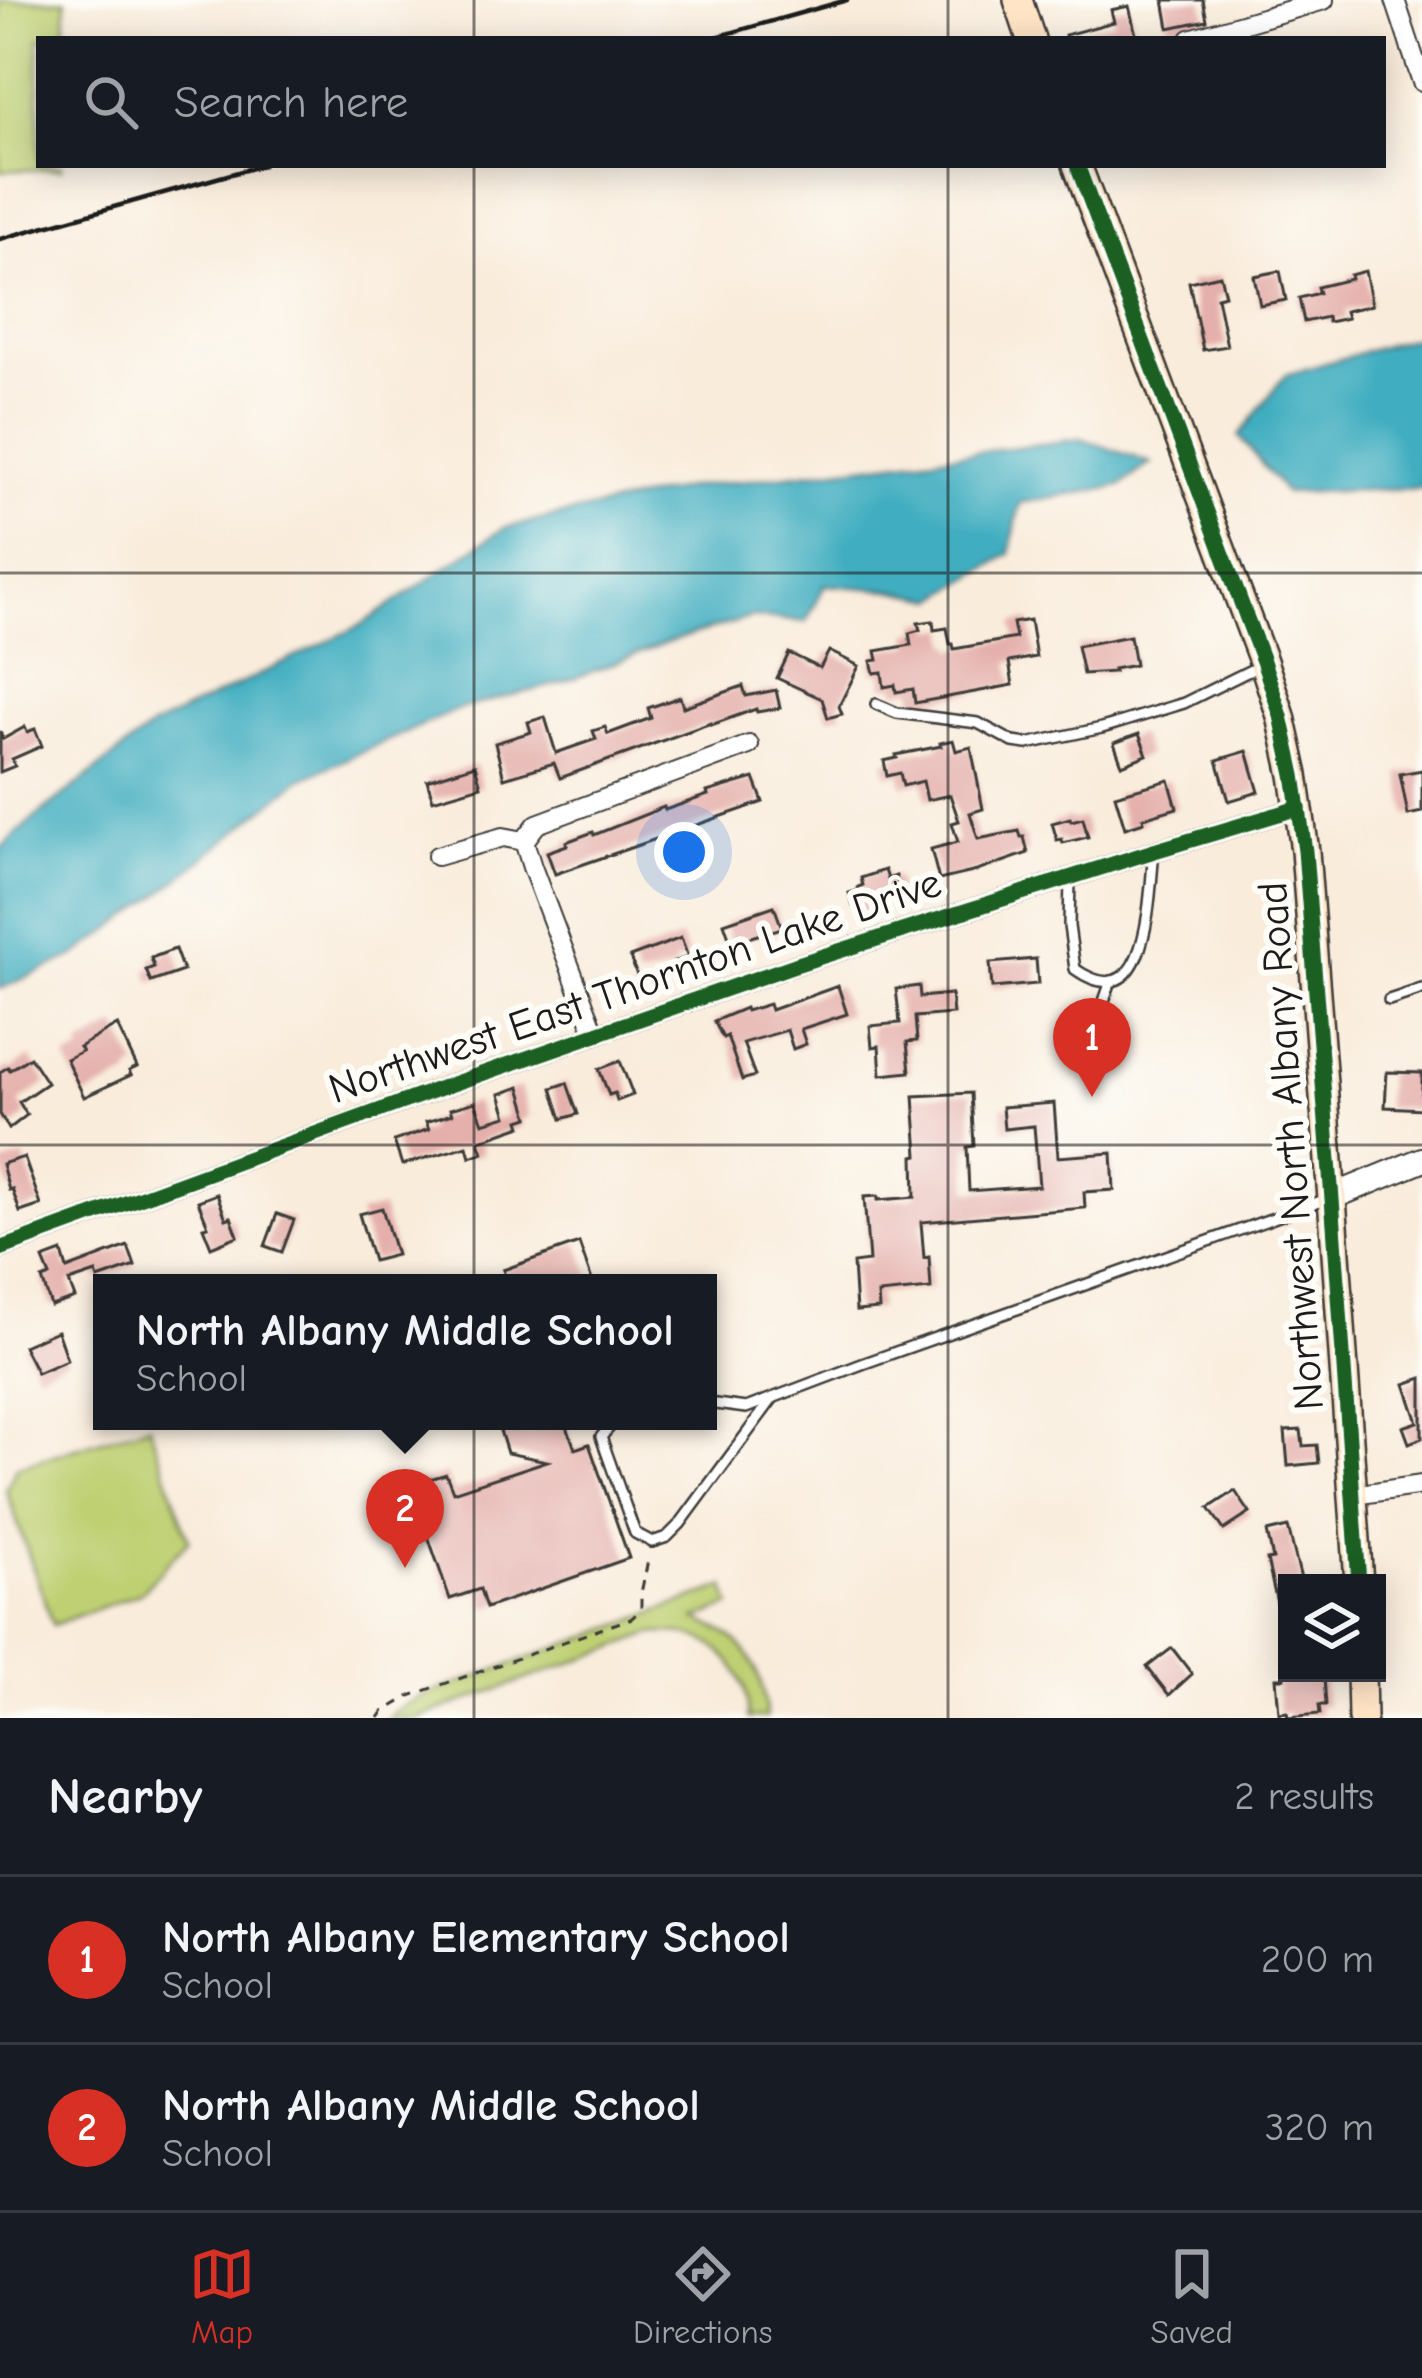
<!DOCTYPE html>
<style>
:root{--surface:#171b24;--page:#242831;--text:#f1f3f6;--muted:#9ea1a6;--line:#363941;--accent:#d93025}
body{margin:0;font-family:"Comic Neue",sans-serif;background:var(--page);color:var(--text)}
.controls{position:absolute;right:36px;bottom:36px;display:grid;overflow:hidden;border-radius:0px;box-shadow:0 6px 30px #0003}
.controls button{width:108px;height:108px;display:grid;place-items:center;padding:0;border:0;border-bottom:3px solid var(--line);background:var(--surface);color:var(--text);font:60px sans-serif}
.you{position:absolute;left:684px;top:852px;width:42px;height:42px;margin:-30px;border:9px solid #fff;border-radius:50%;background:#1a73e8;box-shadow:0 0 0 18px #1a73e833}
.badge{display:grid;place-items:center;width:78px;height:78px;border-radius:50%;background:var(--accent);color:#fff;font-size:39px;font-weight:700}
.pin{position:absolute;translate:-50% -99px;filter:drop-shadow(0 3px 6px #0008)}
.pin::after{content:'';position:absolute;top:63px;width:42px;height:36px;background:inherit;clip-path:polygon(0 0,100% 0,50% 100%)}
.popup{position:absolute;left:93px;top:1274px;width:624px;height:156px;box-sizing:border-box;display:grid;place-content:center;border-radius:0px;background:var(--surface);filter:drop-shadow(0 3px 9px #0005);font-size:39px;white-space:nowrap;color:var(--muted)}
.popup b{font-size:45px;color:var(--text)}
.popup::after{content:'';position:absolute;left:50%;top:100%;margin-left:-24px;border:24px solid transparent;border-top-color:var(--surface)}
.list{margin:0;padding:0;list-style:none}
h2{display:flex;justify-content:space-between;align-items:center;height:156px;margin:0;padding:0 48px;font-size:51px}
h2 small{font-size:39px;font-weight:400;color:var(--muted)}
.list li{display:grid;grid-template-columns:78px 1fr auto;gap:36px;align-items:center;box-sizing:border-box;height:168px;padding:0 48px;border-top:3px solid var(--line)}
.list b{display:block;font-size:45px;white-space:nowrap}
.list p{margin:0;font-size:39px;white-space:nowrap;color:var(--muted)}
.list em{font-size:39px;font-style:normal;color:var(--muted)}
.icon{flex:none;width:66px;height:66px;fill:none;stroke:currentColor;stroke-width:2;stroke-linecap:round;stroke-linejoin:round}
.map{position:relative;flex:none;width:1422px;height:1718px;overflow:hidden}
.search{position:absolute;background:var(--surface);box-shadow:0 6px 30px #0003;left:36px;right:36px;top:36px;height:132px;display:flex;align-items:center;gap:30px;box-sizing:border-box;padding:0 42px;border-radius:0px;color:var(--muted);font-size:45px}
.sheet{height:492px;background:var(--surface)}
nav{display:flex;justify-content:space-around;align-items:center;box-sizing:border-box;height:168px;border-top:3px solid var(--line);background:var(--surface);font-size:33px;color:var(--muted)}
nav a{display:grid;justify-items:center;gap:6px}
nav .on{color:var(--accent)}
.map>svg:first-child{display:block}
</style>
<div class="map">
<svg width="1422" height="1718" viewBox="0 0 1422 1718">
<rect width="100%" height="100%" fill="#fdfcf7"/>
<filter id="ink" filterUnits="userSpaceOnUse"><feTurbulence type="fractalNoise" baseFrequency=".00833" numOctaves="2"/><feDisplacementMap in="SourceGraphic" scale="24" xChannelSelector="R" yChannelSelector="G"/><feConvolveMatrix kernelMatrix="1 2 1 2 8 2 1 2 1" color-interpolation-filters="sRGB"/></filter>
<filter id="wash" filterUnits="userSpaceOnUse"><feTurbulence type="fractalNoise" baseFrequency=".004" numOctaves="4" result="noise"/><feDisplacementMap in="SourceGraphic" scale="48" xChannelSelector="R" yChannelSelector="G"/><feGaussianBlur stdDeviation="2.7" result="paint"/><feColorMatrix in="noise" values="0 0 0 0 0 0 0 0 0 0 0 0 0 0 0 0 0 1.4 0 .05"/><feComposite in="paint" operator="in"/></filter>
<g filter="url(#wash)">
<rect width="100%" height="100%" fill="#f9ecdb"/>
<g fill="#bfd073" stroke="#6e7648" stroke-width="3">
<polygon points="0,0 66,0 65,39 39,39 39,165 61,165 61,169 0,171"/>
<polygon points="149,1425 189,1540 140,1593 53,1625 6,1490 16,1467"/>
<path d="M725,1587L731,1606L696,1619C704,1623 715,1627 723,1632C753,1649 766,1685 766,1718H748C750,1679 724,1641 684,1634C675,1633 665,1633 655,1633L418,1718H387L396,1710L426,1695Z"/>
</g>
<g fill="#41adc0" stroke="#2e646e" stroke-width="3">
<polygon points="1422,335 1422,488 1285,493 1239,436 1285,375"/>
<polygon points="1082,439 1151,463 1120,486 1020,503 1010,554 936,599 890,590 825,585 806,622 752,617 669,642 562,683 459,709 299,780 160,894 75,956 0,989 0,849 27,824 152,727 363,624 504,528 690,487"/>
</g>
<g id="blocks">
<g fill="#e5b0ac">
<polygon points="1164,0 1203,0 1207,20 1169,28"/>
<polygon points="1129,6 1137,39 1066,39 1065,35 1114,22 1111,10"/>
<polygon points="1280,271 1286,300 1260,305 1254,276"/>
<polygon points="1365,271 1372,305 1345,311 1347,318 1328,322 1327,317 1304,322 1299,298 1319,293 1317,287 1351,279 1350,275"/>
<polygon points="1220,275 1225,295 1217,297 1227,346 1203,350 1189,282"/>
<polygon points="1030,620 1036,657 1009,662 1013,685 915,703 913,689 896,692 895,685 884,687 882,672 874,673 871,661 878,660 876,651 911,645 909,633 920,630 918,623 933,621 934,630 947,628 950,644 953,644 954,649 1016,638 1013,623"/>
<polygon points="1130,636 1135,665 1113,669 1114,672 1083,674 1077,646"/>
<polygon points="829,651 859,666 839,706 842,714 828,718 822,699 777,678 789,653 820,668"/>
<polygon points="743,686 746,696 776,690 780,708 757,712 756,709 711,725 711,723 560,778 554,763 504,778 495,743 531,732 528,722 545,717 556,753 596,739 593,731 605,727 608,734 651,718 648,708 680,697 683,707"/>
<polygon points="25,727 27,732 35,729 42,746 12,759 15,766 0,772 0,731 3,739"/>
<polygon points="1139,734 1147,755 1122,765 1114,743"/>
<polygon points="953,740 956,751 971,747 983,809 970,813 978,839 1019,831 1021,837 1024,837 1028,853 977,871 939,880 931,849 958,842 952,823 959,821 950,795 927,800 923,781 903,786 900,773 887,776 884,761 897,758 896,755 941,746 940,743"/>
<polygon points="1247,751 1259,792 1229,801 1217,760"/>
<polygon points="475,765 481,786 433,800 427,780"/>
<polygon points="1422,770 1422,812 1408,815 1400,774"/>
<polygon points="754,778 763,802 555,874 547,852 567,845 566,842 593,832 594,835 664,807 665,810 708,795 707,792"/>
<polygon points="1169,780 1177,808 1143,818 1144,822 1125,828 1115,795"/>
<polygon points="1070,818 1071,821 1083,818 1088,837 1063,843 1062,839 1057,840 1052,823"/>
<polygon points="885,870 888,879 896,876 902,895 876,904 879,913 864,918 858,903 853,906 849,893 859,890 858,887 863,885 861,878"/>
<polygon points="774,906 782,928 731,943 724,923"/>
<polygon points="681,938 688,957 674,962 676,968 638,978 630,957"/>
<polygon points="175,949 183,971 151,982 146,970 154,967 151,958"/>
<polygon points="1036,959 1038,984 992,988 990,963"/>
<polygon points="838,986 847,1014 801,1029 806,1044 793,1049 787,1030 743,1043 755,1076 742,1080 727,1036 723,1038 714,1021 745,1008 746,1011 769,1004 771,1010"/>
<polygon points="919,986 920,997 951,994 953,1014 915,1017 917,1041 907,1042 910,1072 881,1075 879,1046 872,1047 870,1026 900,1023 896,989"/>
<polygon points="117,1025 137,1067 129,1071 131,1075 84,1097 66,1059 82,1051 79,1047"/>
<polygon points="30,1057 47,1083 19,1102 27,1115 9,1129 0,1114 0,1072 8,1067 10,1070"/>
<polygon points="620,1061 633,1095 617,1101 615,1093 609,1095 599,1069"/>
<polygon points="1387,1072 1422,1073 1422,1109 1385,1107"/>
<polygon points="567,1083 578,1114 562,1119 552,1088"/>
<polygon points="520,1087 529,1117 520,1120 522,1126 479,1141 483,1153 470,1157 467,1146 402,1165 394,1141 429,1129 426,1122 452,1114 450,1109 475,1102 483,1123 507,1116 500,1094"/>
<polygon points="971,1093 974,1146 967,1147 969,1191 1039,1186 1034,1126 1004,1129 1002,1107 1054,1103 1058,1157 1112,1153 1114,1190 1084,1192 1085,1208 921,1222 924,1258 929,1257 931,1289 878,1294 879,1309 856,1311 853,1263 869,1261 864,1197 878,1196 878,1200 915,1197 914,1156 918,1155 914,1096"/>
<polygon points="24,1157 41,1205 20,1212 12,1189 9,1190 2,1164"/>
<polygon points="217,1194 226,1219 231,1217 238,1236 211,1247 203,1227 208,1226 198,1201"/>
<polygon points="382,1208 396,1255 373,1261 359,1214"/>
<polygon points="277,1214 294,1220 282,1252 265,1246"/>
<polygon points="579,1243 593,1283 508,1283 503,1270"/>
<polygon points="128,1246 135,1266 98,1279 96,1273 69,1282 75,1298 51,1306 42,1279 50,1276 43,1259 62,1252 67,1269"/>
<polygon points="57,1331 67,1360 37,1373 23,1346"/>
<polygon points="1422,1378 1422,1438 1409,1443 1403,1427 1418,1422 1405,1384"/>
<polygon points="497,1421 565,1421 575,1449 589,1444 629,1558 486,1608 480,1589 450,1599 410,1485 446,1474 453,1492 547,1461 507,1453"/>
<polygon points="1301,1430 1303,1446 1317,1445 1319,1463 1288,1466 1285,1431"/>
<polygon points="1235,1491 1250,1513 1224,1530 1209,1508"/>
<polygon points="1288,1527 1302,1583 1287,1583 1287,1624 1282,1625 1267,1560 1273,1559 1267,1532"/>
<polygon points="1172,1648 1192,1674 1169,1695 1147,1667"/>
<polygon points="1284,1673 1317,1673 1318,1678 1324,1677 1326,1705 1319,1705 1320,1714 1288,1717 1287,1712 1279,1713 1276,1678 1284,1678"/>
</g>
</g>
</g>
<g filter="url(#ink)">
<use href="#blocks" fill-opacity="0" stroke="#3d3b39" stroke-width="3"/>
<g fill="none" stroke-linecap="round" stroke-linejoin="round">
<g stroke="#3d3b39" stroke-width="14">
<g id="service">
<polyline points="876,704 897,713 978,723 1013,742 1027,744 1102,728 1184,703 1259,666"/>
<path d="M1070,879L1069,926L1075,969C1150,1022 1149,894 1154,851"/>
<polyline points="1389,1000 1422,989"/>
<polyline points="1082,1064 1111,981"/>
<polyline points="708,1403 746,1408 862,1364 1327,1199"/>
<polyline points="615,1421 601,1437 635,1533 652,1542 667,1537 680,1524 773,1398"/>
</g>
</g>
<g stroke="#3d3b39" stroke-width="22">
<g id="minor">
<polyline points="1395,0 1422,82"/>
<polyline points="1190,39 1324,0"/>
<polyline points="437,856 503,837 524,841"/>
<polyline points="595,1033 532,867 524,841 537,824 749,745"/>
<polyline points="0,1249 444,1087 795,965 1154,851 1299,808"/>
<polyline points="1354,1495 1422,1485"/>
</g>
</g>
<g stroke="#3d3b39" stroke-width="28">
<polyline id="tertiary" points="1332,1197 1422,1160"/>
</g>
<g stroke="#3d3b39" stroke-width="32">
<g id="secondary">
<polyline points="1018,0 1031,39"/>
<polyline points="1077,165 1263,661 1281,716 1294,775 1305,851 1334,1225 1359,1583"/>
<polyline points="1361,1673 1362,1718"/>
</g>
</g>
<polyline stroke="#3d3b39" stroke-width="3" stroke-dasharray="9 9" stroke-linecap="butt" points="379,1718 383,1712 410,1696 632,1618 641,1609 641,1593 649,1556"/>
<use href="#service" stroke="#fff" stroke-width="9"/>
<use href="#minor" stroke="#fff" stroke-width="18"/>
<use href="#tertiary" stroke="#fff" stroke-width="24"/>
<use href="#secondary" stroke="#ffe4c6" stroke-width="27"/>
<g stroke="#1c1c1c" stroke-width="4.5">
<polyline points="709,39 847,0"/>
<polyline points="0,239 263,165"/>
</g>
<g stroke="#fdfcf7" stroke-width="22">
<g id="cycleway">
<polyline points="1077,165 1263,661 1281,716 1294,775 1305,851 1334,1225 1359,1583"/>
<polyline points="0,1249 444,1087 795,965 1154,851 1299,808"/>
</g>
</g>
<use href="#cycleway" stroke="#1b5e20" stroke-width="15"/>
</g>
</g>
<path fill="none" stroke="#1c1c1c" stroke-width="3" stroke-opacity="0.55" d="M474,0V39M948,0V39M474,165V1718M948,165V1718M0,573H1422M0,1145H1422"/>
<g text-anchor="middle" dominant-baseline="central" stroke-width="12" stroke-linejoin="round" paint-order="stroke">
<g font-size="42" fill="#1c1c1c" stroke="#fdfcf7">
<text transform="translate(635 986) rotate(-19)">Northwest East Thornton Lake Drive</text>
<text transform="translate(1291 1146) rotate(-94)">Northwest North Albany Road</text>
</g>
</g>
</svg>
<div class="controls">
<button><svg class="icon" aria-label="layers" viewBox="0 0 24 24"><path d="M12 4l9 5-9 5-9-5zM3 14l9 5 9-5"/></svg></button>
</div>
<div class="you"></div>
<div class="pin badge" style="left:1092px;top:1097px">1</div>
<div class="pin badge" style="left:405px;top:1568px">2</div>
<div class="popup"><b>North Albany Middle School</b>School</div>
<div class="search"><svg class="icon" aria-label="search" viewBox="0 0 24 24"><circle cx="10" cy="10" r="6"/><path d="M15 15l6 6"/></svg>Search here</div>
</div>
<section class="sheet">
<h2>Nearby<small>2 results</small></h2>
<ul class="list">
<li><span class="badge">1</span><div><b>North Albany Elementary School</b><p>School</p></div><em>200 m</em></li>
<li><span class="badge">2</span><div><b>North Albany Middle School</b><p>School</p></div><em>320 m</em></li>
</ul>
</section>
<nav>
<a class="on"><svg class="icon" aria-label="map" viewBox="0 0 24 24"><path d="M3 6l6-2 6 2 6-2v14l-6 2-6-2-6 2zM9 4v14M15 6v14"/></svg>Map</a>
<a><svg class="icon" aria-label="directions" viewBox="0 0 24 24"><path d="M12 3l9 9-9 9-9-9zM9 14v-3h6M13 9l2 2-2 2"/></svg>Directions</a>
<a><svg class="icon" aria-label="saved" viewBox="0 0 24 24"><path d="M7 4h10v16l-5-4-5 4z"/></svg>Saved</a>
</nav>
